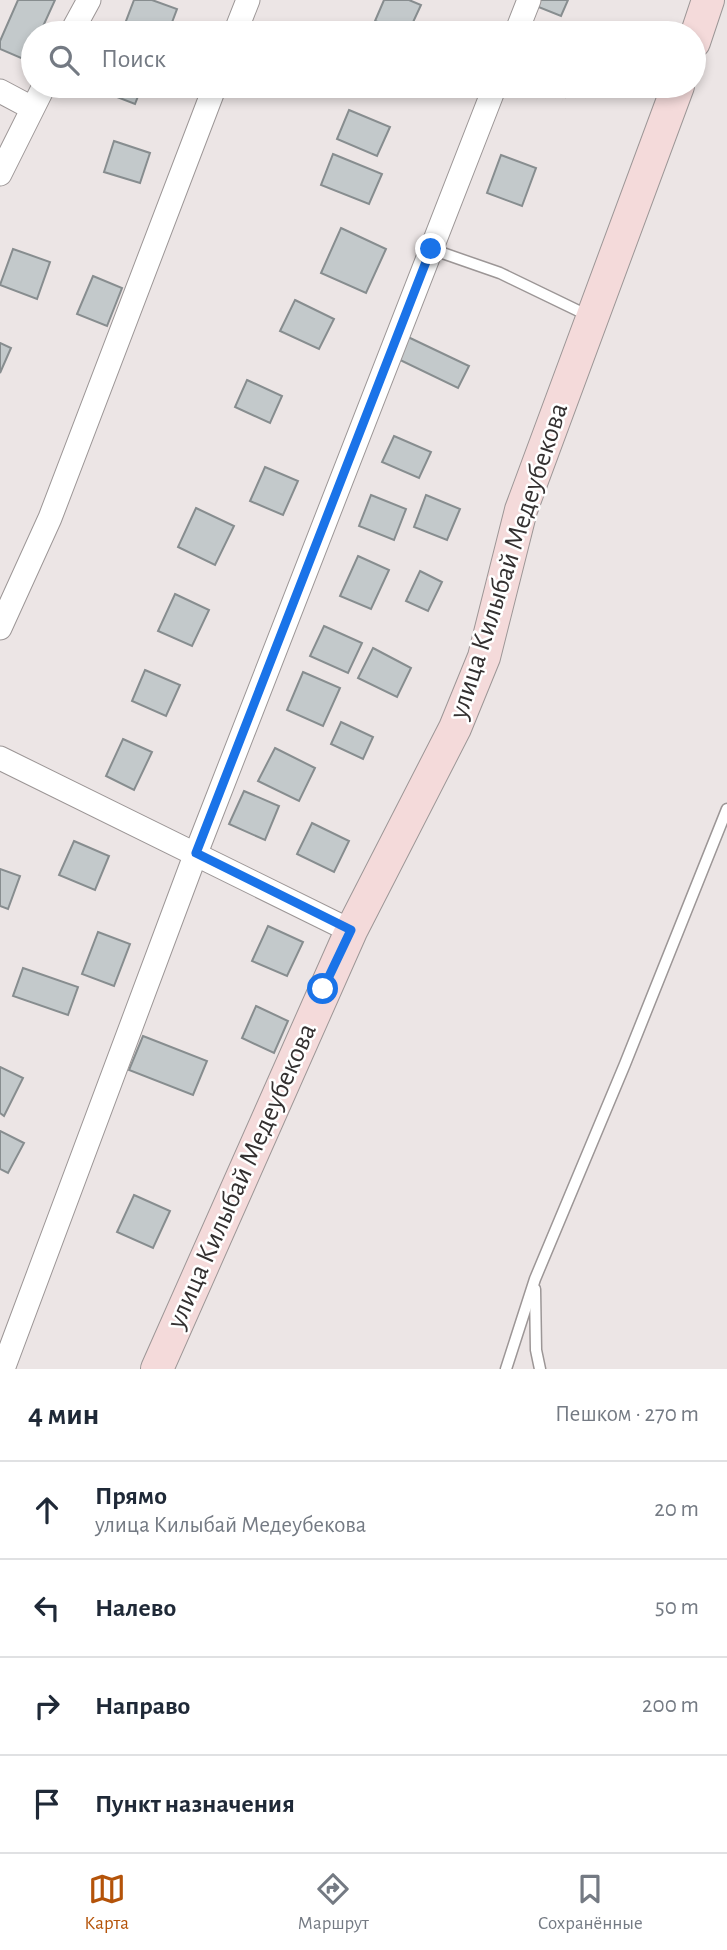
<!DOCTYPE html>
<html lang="ru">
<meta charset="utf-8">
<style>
:root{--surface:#fff;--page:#f6f6f7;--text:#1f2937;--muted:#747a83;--line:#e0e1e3;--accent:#b45309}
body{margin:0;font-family:"Alegreya Sans",sans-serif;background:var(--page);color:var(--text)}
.stop{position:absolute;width:21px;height:21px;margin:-16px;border:5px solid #1a73e8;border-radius:50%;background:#fff}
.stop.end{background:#1a73e8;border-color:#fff;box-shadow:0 2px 7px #0008}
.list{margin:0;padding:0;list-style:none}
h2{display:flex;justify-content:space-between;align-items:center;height:91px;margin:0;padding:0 28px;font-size:30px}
h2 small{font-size:23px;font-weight:400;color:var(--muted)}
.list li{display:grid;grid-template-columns:46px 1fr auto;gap:21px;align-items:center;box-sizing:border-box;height:98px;padding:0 28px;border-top:2px solid var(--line)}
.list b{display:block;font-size:26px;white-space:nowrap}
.list p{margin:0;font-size:23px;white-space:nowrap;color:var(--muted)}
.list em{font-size:23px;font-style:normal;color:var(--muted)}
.icon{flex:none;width:38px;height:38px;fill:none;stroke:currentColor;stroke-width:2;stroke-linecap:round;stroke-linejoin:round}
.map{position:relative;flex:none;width:727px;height:1369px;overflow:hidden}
.search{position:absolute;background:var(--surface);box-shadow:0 4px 10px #0003;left:21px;right:21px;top:21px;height:77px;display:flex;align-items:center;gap:18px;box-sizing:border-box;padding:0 24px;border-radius:38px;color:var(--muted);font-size:26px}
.sheet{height:483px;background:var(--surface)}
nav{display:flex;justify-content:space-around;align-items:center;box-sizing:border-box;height:98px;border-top:2px solid var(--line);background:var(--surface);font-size:19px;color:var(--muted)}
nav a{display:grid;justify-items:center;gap:4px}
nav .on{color:var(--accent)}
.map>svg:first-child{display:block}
</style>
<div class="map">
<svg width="727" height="1369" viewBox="0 0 727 1369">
<rect width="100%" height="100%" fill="#ece5e5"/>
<g fill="#c3c9cb" stroke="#878d8f" stroke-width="2">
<polygon points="18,0 55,0 40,33 33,33 33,49 28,61 0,49 0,41"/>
<polygon points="134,0 152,0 177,9 168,33 133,33 123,29"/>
<polygon points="384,0 409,0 421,5 408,33 375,21"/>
<polygon points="539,0 568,0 561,16 536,6"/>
<polygon points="107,86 142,86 135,104 104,92"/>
<polygon points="538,86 570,86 565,97"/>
<polygon points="349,110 390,127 377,156 337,139"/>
<polygon points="114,141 150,153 140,183 104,172"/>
<polygon points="333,154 382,174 369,204 321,185"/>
<polygon points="501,155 536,168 522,206 487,193"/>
<polygon points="341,228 386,249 366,293 321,273"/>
<polygon points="13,249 50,262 37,299 0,285"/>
<polygon points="93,276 122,288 107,326 77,314"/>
<polygon points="295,300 334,319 319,349 280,331"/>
<polygon points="408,337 469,366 458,388 398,359"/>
<polygon points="0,343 11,348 0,373"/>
<polygon points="247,380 282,396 270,423 235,407"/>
<polygon points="394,436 431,452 419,478 382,462"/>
<polygon points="265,467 298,481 283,515 250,501"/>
<polygon points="371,495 406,509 394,540 359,526"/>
<polygon points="426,495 460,509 447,540 414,527"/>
<polygon points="196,508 234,526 215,565 178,547"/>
<polygon points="358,556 389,570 371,609 340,596"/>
<polygon points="420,571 442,582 428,611 406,601"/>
<polygon points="175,594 209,610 192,646 158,631"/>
<polygon points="324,626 362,643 348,673 310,656"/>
<polygon points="373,648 411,668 397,697 358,678"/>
<polygon points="145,670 180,685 166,716 132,701"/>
<polygon points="303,672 340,688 323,726 287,710"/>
<polygon points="341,722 373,737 363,759 331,744"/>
<polygon points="123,739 152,752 134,790 106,776"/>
<polygon points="275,748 315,768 299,801 258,781"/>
<polygon points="244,791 279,806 265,840 229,824"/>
<polygon points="312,823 349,841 334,872 297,854"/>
<polygon points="74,841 109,856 95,890 59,875"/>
<polygon points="0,869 20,876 8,909 0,906"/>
<polygon points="268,926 303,942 287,976 252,961"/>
<polygon points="98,932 130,944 114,986 82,974"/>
<polygon points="23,968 78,987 68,1015 13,996"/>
<polygon points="256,1006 288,1021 274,1053 242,1038"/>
<polygon points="143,1036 207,1061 193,1095 129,1070"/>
<polygon points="0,1067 23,1078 4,1116 0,1113"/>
<polygon points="0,1131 24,1143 8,1173 0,1169"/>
<polygon points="134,1195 170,1211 153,1248 117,1232"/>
</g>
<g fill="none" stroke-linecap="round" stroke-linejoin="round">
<g stroke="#9c9696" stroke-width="13">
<g id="lane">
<polyline points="431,249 500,273 589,316"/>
<polyline points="535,1289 536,1350 540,1369"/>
<polyline points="506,1369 535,1279 625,1064 727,809"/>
</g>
</g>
<g stroke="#9c9696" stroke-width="25">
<g id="street">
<polyline points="71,33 89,0"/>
<polyline points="235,33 248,0"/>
<polyline points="516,33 529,0"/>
<polyline points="0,91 32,108"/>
<polyline points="0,174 44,86"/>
<polyline points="0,628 50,518 215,86"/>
<polyline points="0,758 351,931"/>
<polyline points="3,1369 196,853 495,86"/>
</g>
</g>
<g stroke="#9c9696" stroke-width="34">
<g id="secondary">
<polyline points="694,42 708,0"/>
<polyline points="157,1369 351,931 455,728 484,657 521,510 678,86"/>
</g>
</g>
<use href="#lane" stroke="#fff" stroke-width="10"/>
<use href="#street" stroke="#fff" stroke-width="23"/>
<use href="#secondary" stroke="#f4dada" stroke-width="32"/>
</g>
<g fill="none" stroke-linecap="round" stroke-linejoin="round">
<polyline stroke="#1a73e8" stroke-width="9" points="323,989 351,930 196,853 431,249"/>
</g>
<g text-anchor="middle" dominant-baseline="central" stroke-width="5" stroke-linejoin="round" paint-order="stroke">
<g font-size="28" fill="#333030" stroke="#fff">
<text transform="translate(509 561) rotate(-72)">улица Килыбай Медеубекова</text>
<text transform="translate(242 1176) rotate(-66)">улица Килыбай Медеубекова</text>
</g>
</g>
</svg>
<div class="stop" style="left:323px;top:989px"></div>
<div class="stop end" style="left:431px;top:249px"></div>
<div class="search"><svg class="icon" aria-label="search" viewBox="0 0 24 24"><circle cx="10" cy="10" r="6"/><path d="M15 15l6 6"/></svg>Поиск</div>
</div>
<section class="sheet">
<h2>4 мин<small>Пешком · 270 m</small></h2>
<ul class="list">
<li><svg class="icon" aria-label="ahead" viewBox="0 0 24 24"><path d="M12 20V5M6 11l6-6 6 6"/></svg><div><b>Прямо</b><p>улица Килыбай Медеубекова</p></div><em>20 m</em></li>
<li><svg class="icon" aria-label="left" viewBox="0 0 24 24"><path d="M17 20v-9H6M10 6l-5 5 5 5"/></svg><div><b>Налево</b></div><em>50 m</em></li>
<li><svg class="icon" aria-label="right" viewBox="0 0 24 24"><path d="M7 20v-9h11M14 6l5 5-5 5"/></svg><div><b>Направо</b></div><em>200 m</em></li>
<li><svg class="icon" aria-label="arrive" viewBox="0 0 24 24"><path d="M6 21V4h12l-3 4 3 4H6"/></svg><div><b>Пункт назначения</b></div></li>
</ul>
</section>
<nav>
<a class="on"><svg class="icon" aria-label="map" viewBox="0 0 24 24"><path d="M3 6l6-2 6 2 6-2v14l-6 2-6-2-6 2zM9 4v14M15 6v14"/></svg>Карта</a>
<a><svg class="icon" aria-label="directions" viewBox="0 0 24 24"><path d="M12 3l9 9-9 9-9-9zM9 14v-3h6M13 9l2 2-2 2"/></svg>Маршрут</a>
<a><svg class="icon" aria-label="saved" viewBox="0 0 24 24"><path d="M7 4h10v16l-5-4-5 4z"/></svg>Сохранённые</a>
</nav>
